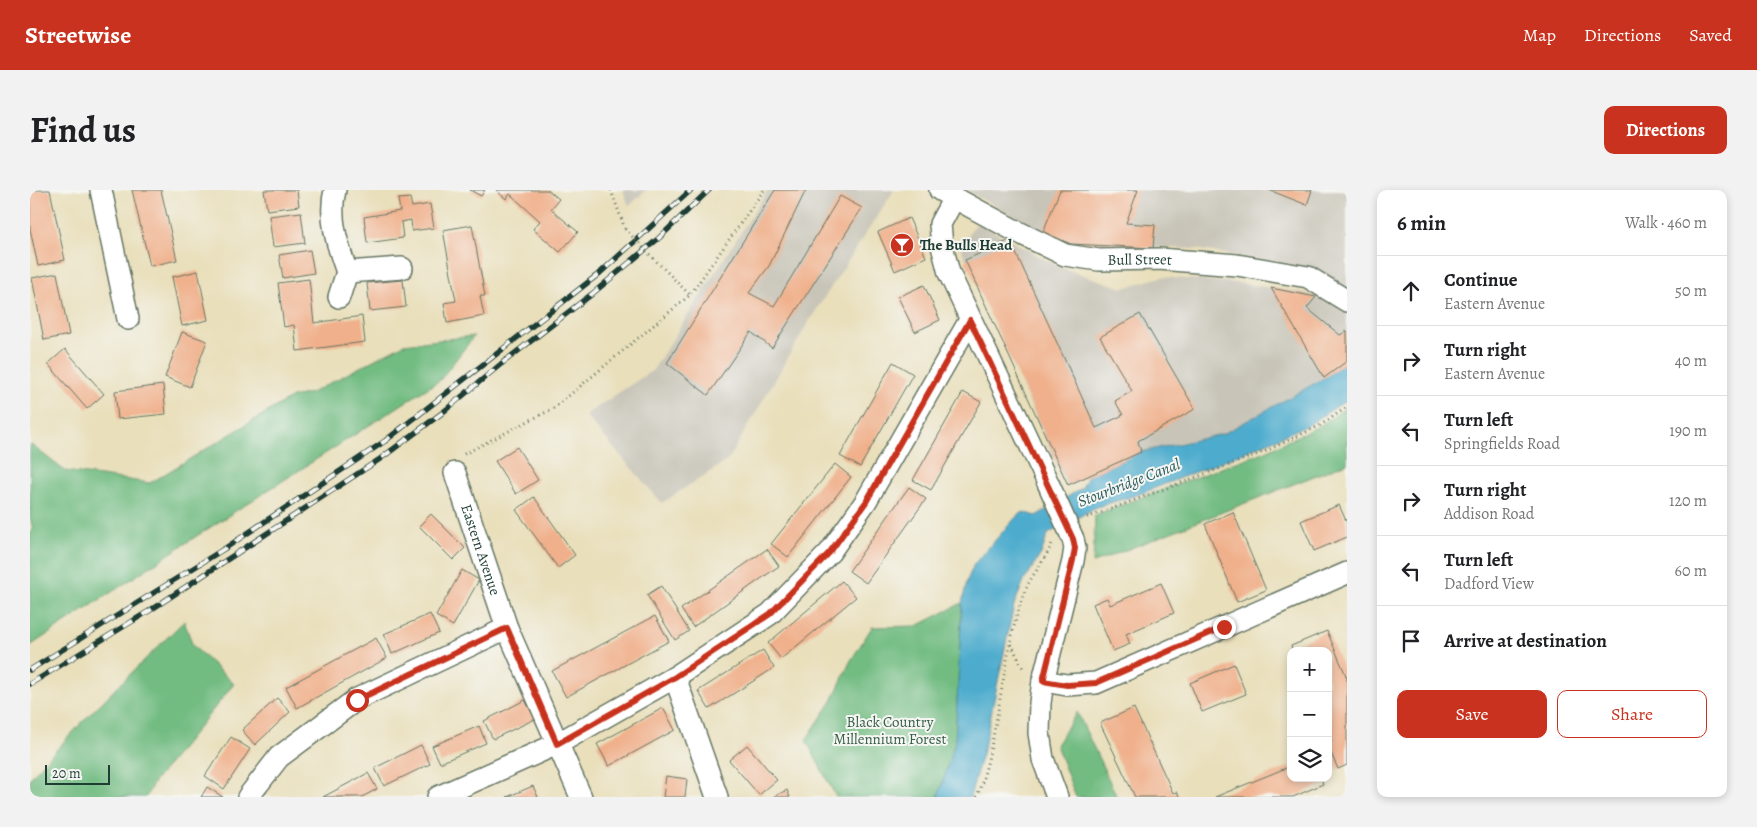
<!DOCTYPE html>
<meta charset="utf-8">
<style>
:root{--surface:#fff;--page:#f2f2f2;--text:#202124;--muted:#757577;--line:#e0e0e0;--accent:#c8321e}
body{margin:0;font-family:Alegreya,serif;background:var(--page);color:var(--text)}
.controls{position:absolute;right:15px;bottom:15px;display:grid;overflow:hidden;border-radius:10px;box-shadow:0 2px 8px #0003}
.controls button{width:45px;height:45px;display:grid;place-items:center;padding:0;border:0;border-bottom:1px solid var(--line);background:var(--surface);color:var(--text);font:25px sans-serif}
.scale{position:absolute;left:15px;bottom:12px;width:65px;box-sizing:border-box;padding-left:5px;border:2px solid #1f3d34;border-top:0;font-size:14px;line-height:18px;white-space:nowrap;color:#1f3d34;-webkit-text-stroke:4px #f6f6f2;paint-order:stroke}
.stop{position:absolute;width:15px;height:15px;margin:-11px;border:4px solid #c8321e;border-radius:50%;background:#fff}
.stop.end{background:#c8321e;border-color:#fff;box-shadow:0 1px 5px #0008}
.list{margin:0;padding:0;list-style:none}
h2{display:flex;justify-content:space-between;align-items:center;height:65px;margin:0;padding:0 20px;font-size:21px}
h2 small{font-size:16px;font-weight:400;color:var(--muted)}
.list li{display:grid;grid-template-columns:32px 1fr auto;gap:15px;align-items:center;box-sizing:border-box;height:70px;padding:0 20px;border-top:1px solid var(--line)}
.list b{display:block;font-size:19px;white-space:nowrap}
.list p{margin:0;font-size:16px;white-space:nowrap;color:var(--muted)}
.list em{font-size:16px;font-style:normal;color:var(--muted)}
.actions{display:flex;gap:10px;padding:15px 20px}
.actions a{flex:1;padding:11px 0;border:1px solid var(--accent);border-radius:10px;text-align:center;font-size:18px;color:var(--accent)}
.actions .main{background:var(--accent);color:#fff}
.icon{flex:none;width:28px;height:28px;fill:none;stroke:currentColor;stroke-width:2;stroke-linecap:round;stroke-linejoin:round}
.map{position:relative;flex:none;width:1317px;height:607px;overflow:hidden;border-radius:10px}
header{display:flex;align-items:center;gap:30px;box-sizing:border-box;height:70px;padding:0 25px;background:var(--accent);color:#fff}
header strong{font-size:24px}
nav{display:flex;gap:28px;margin-inline-start:auto;font-size:18px}
.intro{display:flex;align-items:center;justify-content:space-between;box-sizing:border-box;height:120px;padding:0 30px}
h1{margin:0;font-size:35px}
.button{padding:12px 22px;border-radius:10px;background:var(--accent);color:#fff;font-size:18px;font-weight:700}
main{display:flex;gap:30px;padding:0 30px}
aside{flex:1;background:var(--surface);border-radius:10px;box-shadow:0 2px 8px #0003}
.map>svg:first-child{display:block}
</style>
<header>
<strong>Streetwise</strong>
<nav><a>Map</a><a>Directions</a><a>Saved</a></nav>
</header>
<div class="intro"><h1>Find us</h1><a class="button">Directions</a></div>
<main>
<div class="map">
<svg width="1317" height="607" viewBox="0 0 1317 607">
<rect width="100%" height="100%" fill="#f6f6f2"/>
<filter id="ink" filterUnits="userSpaceOnUse"><feTurbulence type="fractalNoise" baseFrequency=".02" numOctaves="2"/><feDisplacementMap in="SourceGraphic" scale="10" xChannelSelector="R" yChannelSelector="G"/><feConvolveMatrix kernelMatrix="1 2 1 2 8 2 1 2 1" color-interpolation-filters="sRGB"/></filter>
<filter id="wash" filterUnits="userSpaceOnUse"><feTurbulence type="fractalNoise" baseFrequency=".0096" numOctaves="4" result="noise"/><feDisplacementMap in="SourceGraphic" scale="20" xChannelSelector="R" yChannelSelector="G"/><feGaussianBlur stdDeviation="1.12" result="paint"/><feColorMatrix in="noise" values="0 0 0 0 0 0 0 0 0 0 0 0 0 0 0 0 0 1.4 0 .05"/><feComposite in="paint" operator="in"/></filter>
<g filter="url(#wash)">
<rect width="100%" height="100%" fill="#e9dfbb"/>
<g fill="#c8c4b8">
<polygon points="593,0 616,0 599,16"/>
<polygon points="738,0 864,0 781,128 698,270 632,313 555,225 623,180"/>
<polygon points="935,0 1317,0 1317,98 1283,80 1167,59 1041,54 1013,42"/>
<polygon points="948,33 1029,77 1093,98 1131,87 1208,93 1277,103 1307,114 1317,120 1317,170 1294,188 1193,244 1146,253 1058,286 1037,297 931,58 941,40"/>
</g>
<g fill="#72bc82" stroke="#487c5b">
<polygon points="444,146 410,190 159,351 0,456 0,342 3,340 0,327 0,254 35,281 120,293 262,207 281,203 374,154"/>
<polygon points="1317,217 1317,273 1063,373 1065,325 1236,261 1291,235"/>
<polygon points="932,413 925,552 908,607 806,607 776,550 802,511 820,472 842,437 887,436"/>
<polygon points="154,431 163,456 204,494 124,592 116,607 0,607 0,588 58,526"/>
<polygon points="1047,522 1087,607 1046,607 1026,555"/>
</g>
<polygon fill="#4eaccd" stroke="#367480" points="1317,171 1317,210 1278,235 1208,265 1110,304 1067,317 1018,344 1011,364 994,391 984,415 955,553 940,607 908,607 925,552 932,413 937,391 944,374 988,325 994,322 1006,326 1052,298 1058,286 1111,262 1193,244 1262,206 1294,188"/>
<g id="blocks">
<g fill="#f0b08b">
<polygon points="0,0 20,0 35,70 8,76 0,39"/>
<polygon points="102,0 131,0 147,70 120,76"/>
<polygon points="234,0 267,0 269,16 237,20"/>
<polygon points="440,0 455,0 451,6"/>
<polygon points="466,0 518,0 529,9 521,19 548,42 530,62 503,39 510,31 480,4 476,9"/>
<polygon points="745,0 776,0 739,76 719,103 744,116 810,6 832,18 742,158 721,142 678,205 637,173"/>
<polygon points="1030,0 1108,0 1096,33 1125,35 1123,58 1041,54 1013,42"/>
<polygon points="1239,0 1282,0 1277,15"/>
<polygon points="380,8 382,17 400,14 404,38 382,41 381,30 371,32 373,48 337,53 334,27 370,21 368,9"/>
<polygon points="271,22 275,53 243,57 239,26"/>
<polygon points="879,28 896,67 865,81 848,42"/>
<polygon points="442,35 455,106 450,106 454,126 417,133 414,113 426,111 413,40"/>
<polygon points="980,50 1066,238 1093,225 1085,211 1102,201 1070,147 1110,124 1165,219 1108,251 1111,262 1038,295 935,70"/>
<polygon points="280,60 284,83 253,88 249,65"/>
<polygon points="168,81 178,130 152,136 142,87"/>
<polygon points="27,83 39,145 14,150 2,88"/>
<polygon points="279,89 284,133 332,126 335,152 267,161 264,135 254,137 248,93"/>
<polygon points="373,90 376,117 340,121 337,93"/>
<polygon points="894,95 910,130 885,142 868,107"/>
<polygon points="1241,98 1286,107 1277,118 1310,145 1317,141 1317,171 1294,188"/>
<polygon points="152,142 177,151 160,197 135,187"/>
<polygon points="35,159 74,204 57,219 18,174"/>
<polygon points="863,172 883,184 830,277 810,266"/>
<polygon points="133,195 136,224 88,229 85,201"/>
<polygon points="933,202 951,212 901,300 883,290"/>
<polygon points="487,257 508,290 486,304 465,271"/>
<polygon points="805,274 821,287 758,367 741,354"/>
<polygon points="879,297 896,309 836,393 819,381"/>
<polygon points="504,307 545,365 528,378 486,320"/>
<polygon points="1309,315 1317,333 1317,347 1284,361 1271,331"/>
<polygon points="1203,322 1236,400 1207,412 1175,334"/>
<polygon points="401,324 435,358 423,370 389,336"/>
<polygon points="737,359 749,376 663,437 651,419"/>
<polygon points="432,380 449,390 423,436 406,426"/>
<polygon points="812,391 826,407 751,469 738,453"/>
<polygon points="1131,393 1144,423 1096,444 1100,454 1083,461 1063,414 1077,408 1080,415"/>
<polygon points="631,396 659,441 645,450 617,405"/>
<polygon points="400,424 409,443 362,464 354,444"/>
<polygon points="625,426 639,451 536,507 522,481"/>
<polygon points="1297,441 1317,488 1317,575 1308,579 1298,556 1298,553 1302,552 1298,543 1298,461 1263,461 1261,456"/>
<polygon points="346,448 357,468 267,518 256,497"/>
<polygon points="733,460 744,478 679,519 668,501"/>
<polygon points="1204,474 1216,504 1172,522 1160,493"/>
<polygon points="247,508 260,522 225,555 212,540"/>
<polygon points="495,510 505,529 463,549 454,531"/>
<polygon points="633,518 645,540 579,576 567,554"/>
<polygon points="1104,518 1143,603 1147,602 1150,607 1105,607 1070,533"/>
<polygon points="449,536 456,553 410,573 402,556"/>
<polygon points="201,547 220,559 194,599 175,586"/>
<polygon points="391,555 400,574 354,596 345,578"/>
<polygon points="717,555 747,590 729,605 699,570"/>
<polygon points="1261,576 1261,588 1291,588 1293,594 1263,607 1185,607"/>
<polygon points="338,583 347,599 332,607 293,607"/>
<polygon points="636,586 657,589 655,607 633,607"/>
<polygon points="503,596 508,607 477,607"/>
<polygon points="177,597 193,607 171,607"/>
<polygon points="757,600 760,607 743,607"/>
</g>
</g>
</g>
<g filter="url(#ink)">
<use href="#blocks" fill-opacity="0" stroke="#667663" stroke-width="1"/>
<g fill="none" stroke-linecap="round" stroke-linejoin="round">
<g stroke="#667663" stroke-width="24">
<g id="minor">
<polyline points="71,0 98,129"/>
<path d="M305,0C298,28 308,57 317,82"/>
<path id="s1" d="M910,0L982,39L1035,65L1069,70L1129,69L1207,75L1278,87L1317,111"/>
<polyline points="924,8 910,34 912,56 919,83 1018,293"/>
<polyline points="309,107 317,82 372,78"/>
<path id="s2" d="M425,283L477,438L551,607"/>
<polyline points="645,487 687,607"/>
<polyline points="1013,491 1037,495 1066,493 1317,383"/>
<polyline points="218,607 249,567 327,509 477,438"/>
<polyline points="408,607 527,554 645,487 740,424 800,362 836,311 940,130"/>
<polyline points="1027,607 1013,569 1009,543 1010,513 1013,491 1043,371 1045,358 1043,349"/>
</g>
</g>
<g stroke="#667663" stroke-width="3" stroke-dasharray="1 4" stroke-linecap="butt">
<polyline points="581,0 595,39"/>
<polyline points="623,68 660,105"/>
<polyline points="434,264 524,218 660,105 734,0"/>
<polyline points="1057,327 1065,325 1236,261 1291,235 1317,217"/>
<polyline points="981,454 994,480"/>
<path d="M947,607C970,543 971,470 993,406C999,387 1015,372 1022,353"/>
</g>
<use href="#minor" stroke="#fff" stroke-width="21"/>
<g stroke="#1f3d34" stroke-width="5.5">
<g id="rail">
<polyline points="0,480 197,357 355,251 570,83 661,0"/>
<polyline points="0,494 119,421 350,269 412,223 471,174 562,104 629,48 679,0"/>
</g>
</g>
<use href="#rail" stroke="#f6f6f2" stroke-width="4" stroke-dasharray="11" stroke-linecap="butt"/>
<g stroke="#667663" stroke-width="24" stroke-linecap="butt">
<polyline id="minor-bridge" points="1018,293 1043,349"/>
</g>
<polyline stroke="#667663" stroke-width="3" stroke-dasharray="1 4" stroke-linecap="butt" points="595,39 623,68"/>
<use href="#minor-bridge" stroke="#fff" stroke-width="21"/>
</g>
</g>
<g fill="none" stroke-linecap="round" stroke-linejoin="round" filter="url(#ink)">
<polyline stroke="#c8321e" stroke-width="6" points="327,510 477,438 527,554 645,487 740,424 800,362 836,312 940,130 1043,349 1045,358 1043,370 1013,491 1037,495 1066,493 1194,437"/>
</g>
<defs>
<g id="bar-disc" transform="scale(1.25)"><circle r="9.5" fill="#c8321e" stroke="#f6f6f2"/><path d="M-6-5H6L.8 .8V4.5H3.5V6h-7V4.5H-.8V.8Z" fill="#fff"/></g>
</defs>
<g fill-rule="evenodd">
<use href="#bar-disc" x="872" y="55"/>
</g>
<g text-anchor="middle" dominant-baseline="central" stroke-width="4" stroke-linejoin="round" paint-order="stroke">
<g font-size="15" font-weight="bold" fill="#1f3d34" stroke="#f6f6f2" text-anchor="start">
<text x="890" y="55">The Bulls Head</text>
</g>
<g font-size="15" fill="#1f3d34" stroke="#f6f6f2">
<text stroke="none"><textPath href="#s1" startOffset="216">Bull Street</textPath></text>
<text stroke="none"><textPath href="#s2" startOffset="81">Eastern Avenue</textPath></text>
</g>
<g font-size="15" fill="#355d48" stroke="#f6f6f2">
<text x="860" y="532">Black Country<tspan x="860" dy="17">Millennium Forest</tspan></text>
</g>
<g font-size="16" font-style="italic" fill="#2d5e62" stroke="#f6f6f2">
<text transform="translate(1099 293) rotate(-21)">Stourbridge Canal</text>
</g>
</g>
</svg>
<div class="controls">
<button>+</button>
<button>−</button>
<button><svg class="icon" aria-label="layers" viewBox="0 0 24 24"><path d="M12 4l9 5-9 5-9-5zM3 14l9 5 9-5"/></svg></button>
</div>
<div class="scale">20 m</div>
<div class="stop" style="left:327px;top:510px"></div>
<div class="stop end" style="left:1194px;top:437px"></div>
</div>
<aside>
<h2>6 min<small>Walk · 460 m</small></h2>
<ul class="list">
<li><svg class="icon" aria-label="ahead" viewBox="0 0 24 24"><path d="M12 20V5M6 11l6-6 6 6"/></svg><div><b>Continue</b><p>Eastern Avenue</p></div><em>50 m</em></li>
<li><svg class="icon" aria-label="right" viewBox="0 0 24 24"><path d="M7 20v-9h11M14 6l5 5-5 5"/></svg><div><b>Turn right</b><p>Eastern Avenue</p></div><em>40 m</em></li>
<li><svg class="icon" aria-label="left" viewBox="0 0 24 24"><path d="M17 20v-9H6M10 6l-5 5 5 5"/></svg><div><b>Turn left</b><p>Springfields Road</p></div><em>190 m</em></li>
<li><svg class="icon" aria-label="right" viewBox="0 0 24 24"><path d="M7 20v-9h11M14 6l5 5-5 5"/></svg><div><b>Turn right</b><p>Addison Road</p></div><em>120 m</em></li>
<li><svg class="icon" aria-label="left" viewBox="0 0 24 24"><path d="M17 20v-9H6M10 6l-5 5 5 5"/></svg><div><b>Turn left</b><p>Dadford View</p></div><em>60 m</em></li>
<li><svg class="icon" aria-label="arrive" viewBox="0 0 24 24"><path d="M6 21V4h12l-3 4 3 4H6"/></svg><div><b>Arrive at destination</b></div></li>
</ul>
<div class="actions"><a class="main">Save</a><a>Share</a></div>
</aside>
</main>
